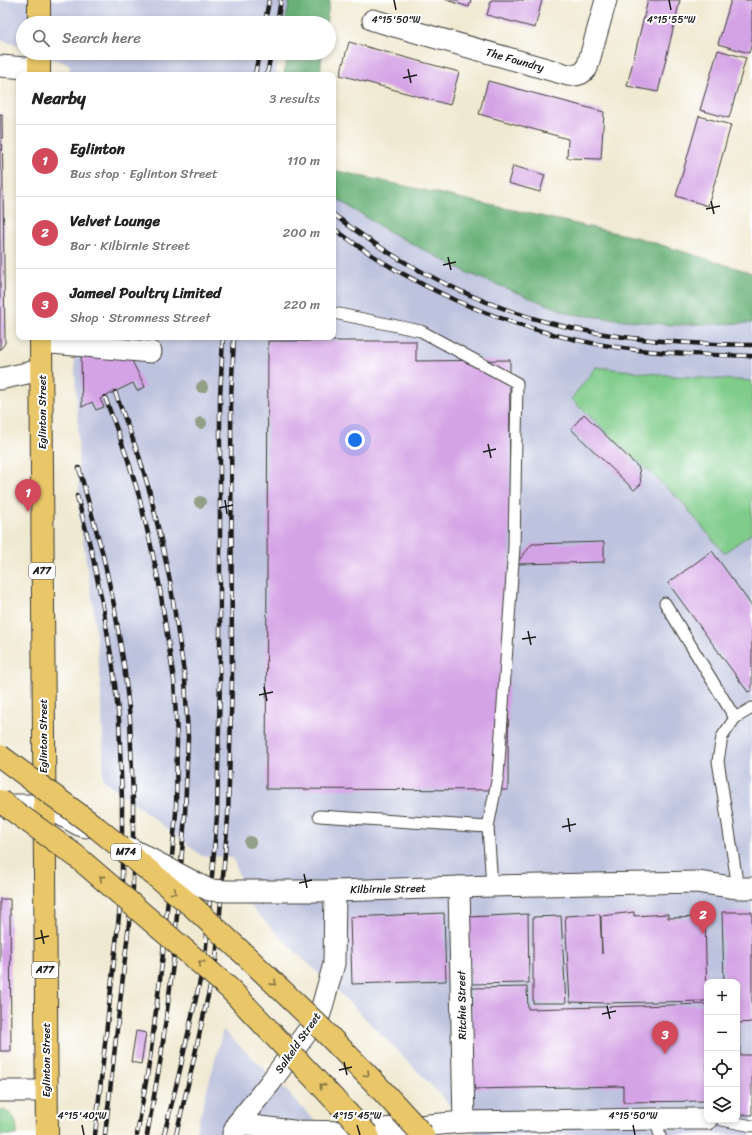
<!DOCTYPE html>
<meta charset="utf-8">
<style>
:root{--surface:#fff;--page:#f6f6f6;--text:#222;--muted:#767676;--line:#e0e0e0;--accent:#d1495b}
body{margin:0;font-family:Sriracha,sans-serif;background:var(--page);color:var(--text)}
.controls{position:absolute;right:12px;bottom:12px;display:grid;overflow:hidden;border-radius:8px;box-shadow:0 2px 6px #0003}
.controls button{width:36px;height:36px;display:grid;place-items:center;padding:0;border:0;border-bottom:1px solid var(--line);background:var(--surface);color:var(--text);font:20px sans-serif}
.you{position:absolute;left:355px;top:440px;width:14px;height:14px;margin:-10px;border:3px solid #fff;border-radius:50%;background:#1a73e8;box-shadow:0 0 0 6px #1a73e833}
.badge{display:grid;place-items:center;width:26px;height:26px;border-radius:50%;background:var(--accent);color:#fff;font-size:13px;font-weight:700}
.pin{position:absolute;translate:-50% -33px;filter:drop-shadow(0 1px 2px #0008)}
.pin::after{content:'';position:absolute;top:21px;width:14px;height:12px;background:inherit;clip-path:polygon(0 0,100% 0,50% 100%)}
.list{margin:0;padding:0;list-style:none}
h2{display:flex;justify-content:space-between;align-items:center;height:52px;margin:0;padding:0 16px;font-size:17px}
h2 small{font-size:13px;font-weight:400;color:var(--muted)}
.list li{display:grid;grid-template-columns:26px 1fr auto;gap:12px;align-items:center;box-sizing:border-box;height:72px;padding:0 16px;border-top:1px solid var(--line)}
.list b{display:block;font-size:15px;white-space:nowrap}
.list p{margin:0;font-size:13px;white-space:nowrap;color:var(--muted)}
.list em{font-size:13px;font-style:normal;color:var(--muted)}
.icon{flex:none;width:22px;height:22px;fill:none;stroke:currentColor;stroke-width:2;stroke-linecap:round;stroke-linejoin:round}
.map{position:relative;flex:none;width:752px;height:1135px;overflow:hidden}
.search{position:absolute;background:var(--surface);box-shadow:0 2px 6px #0003;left:16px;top:16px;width:320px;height:44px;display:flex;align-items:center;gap:10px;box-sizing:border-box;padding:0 14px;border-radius:22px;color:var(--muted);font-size:15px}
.panel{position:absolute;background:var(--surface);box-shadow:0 2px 6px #0003;left:16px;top:72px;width:320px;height:268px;border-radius:8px}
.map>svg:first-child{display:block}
</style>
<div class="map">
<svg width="752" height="1135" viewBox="0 0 752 1135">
<rect width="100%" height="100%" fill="#fff"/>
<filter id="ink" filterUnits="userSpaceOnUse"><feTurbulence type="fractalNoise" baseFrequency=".025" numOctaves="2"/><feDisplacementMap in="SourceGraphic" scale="8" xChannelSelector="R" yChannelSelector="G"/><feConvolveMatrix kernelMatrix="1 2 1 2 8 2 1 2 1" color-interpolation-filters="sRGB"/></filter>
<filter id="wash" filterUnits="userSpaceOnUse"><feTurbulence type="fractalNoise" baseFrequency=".012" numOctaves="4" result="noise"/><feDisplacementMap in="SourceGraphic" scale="16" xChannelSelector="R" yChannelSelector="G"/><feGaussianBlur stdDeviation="0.9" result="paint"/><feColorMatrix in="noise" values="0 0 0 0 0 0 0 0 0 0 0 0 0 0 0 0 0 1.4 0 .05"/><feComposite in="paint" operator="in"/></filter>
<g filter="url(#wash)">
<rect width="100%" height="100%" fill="#f0e9d1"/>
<g fill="#bdc3de" fill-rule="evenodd">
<polygon points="0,0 290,0 285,23 23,23 23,48 0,39"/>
<polygon points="38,53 279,53 276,75 69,75 70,65"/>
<path d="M333,196L335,198L747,322L752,323V1135H477L430,1084L352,1005L296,952L247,903L233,857L202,856L103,779V740L100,678L93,604L79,515L78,424L73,337H333ZM707,982H737V1120H707Z"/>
<polygon points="223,1030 281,1085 328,1135 195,1135"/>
</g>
<g fill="#80cc8b" stroke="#4e7454">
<polygon points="596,367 674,376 752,381 752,533 724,553 680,500 571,399"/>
<path d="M0,1109C14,1113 17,1121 17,1135H0Z"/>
</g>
<g fill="#68b077" stroke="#42664a">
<polygon points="290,0 330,0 326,23 285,23"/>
<polygon points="285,53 322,53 320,75 284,75 287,57"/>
<polygon points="333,170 639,238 752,273 752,323 672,325 571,314 468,273 386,230 333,196"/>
</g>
<g id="blocks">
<g fill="#d4a3e5">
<polygon points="446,0 471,0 469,7"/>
<polygon points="491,0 542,0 535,28 487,15"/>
<polygon points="648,0 680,0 658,92 627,86"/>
<polygon points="731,0 752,0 752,43 749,53 718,44"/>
<polygon points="349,42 459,72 450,105 340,75"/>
<polygon points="718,50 746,58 729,118 700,110"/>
<polygon points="488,81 604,112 601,159 567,158 568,139 479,114"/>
<polygon points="0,114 2,114 5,343 0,350"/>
<polygon points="699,116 731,125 708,206 676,196"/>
<polygon points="513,166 545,175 540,192 508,183"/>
<polygon points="268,341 416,341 416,361 510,360 508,790 266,789"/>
<polygon points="81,351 129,355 145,387 137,391 133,383 100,399 104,407 96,410 92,402 82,407"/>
<polygon points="584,414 639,468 641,484 634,490 571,429"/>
<polygon points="604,542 604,562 516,564 532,544"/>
<polygon points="712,551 752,606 752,690 748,692 668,583"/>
<polygon points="0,899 10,899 11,1051 0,1051"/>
<polygon points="634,912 634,916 668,914 668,918 705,917 707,1001 604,1003 570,1002 565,916 600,914 602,954 601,916"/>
<polygon points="722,912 752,912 752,1022 739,1023 740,1055 752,1055 752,1115 737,1115 737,982 724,982"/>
<polygon points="444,913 446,981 352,984 350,917"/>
<polygon points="528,914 529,983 471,984 468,917"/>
<polygon points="561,916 566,1003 533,1003 533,917"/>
<polygon points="527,987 528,1009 707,1004 707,1101 623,1102 623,1086 472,1089 472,988"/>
<polygon points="136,1031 146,1033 141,1064 131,1062"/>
</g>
</g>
</g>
<g filter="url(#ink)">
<use href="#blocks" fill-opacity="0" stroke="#3c3b37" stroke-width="1"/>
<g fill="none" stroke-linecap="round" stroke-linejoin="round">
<g stroke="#3c3b37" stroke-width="13">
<g id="lane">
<polyline points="334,313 421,331 517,383 514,547 498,776 488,827 492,886"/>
<polyline points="665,603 735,718"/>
<polyline points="319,816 488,827"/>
<polyline points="738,888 718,761 722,737 735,718 752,708"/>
<polyline points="655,1119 660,1135"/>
<polyline points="722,1120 752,1126"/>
</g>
</g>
<g stroke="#3c3b37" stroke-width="23">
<g id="street">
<path d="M373,20L568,75C576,76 582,75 587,68L606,0"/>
<polyline points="0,66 39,69"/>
<polyline points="41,342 151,352"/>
<polyline points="0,379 41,370"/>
<polyline points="0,805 44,805 79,825 86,827"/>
<polyline points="459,887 464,1122"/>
<polyline points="265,891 335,891 492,886 697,882 738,888 752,888"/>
<polyline points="0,1091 46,1091"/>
<polyline points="237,1124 293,1131 349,1132 464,1122 655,1119 707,1119"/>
<polyline points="233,1134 237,1124 270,1083 320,1014 334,964 335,891"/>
</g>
</g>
<g stroke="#3c3b37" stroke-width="24">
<g id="primary">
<polyline points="39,0 39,23"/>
<polyline points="39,53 39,75"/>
<polyline points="41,337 47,1135"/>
</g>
</g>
<use href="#lane" stroke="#fff" stroke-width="11"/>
<use href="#street" stroke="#fff" stroke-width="21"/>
<use href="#primary" stroke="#e9c769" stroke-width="22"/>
<g stroke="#1c1c1c" stroke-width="4.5">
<g id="rail">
<polyline points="265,23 269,0"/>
<polyline points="277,23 281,0"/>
<polyline points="255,75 259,53"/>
<polyline points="267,75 271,53"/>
<path d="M333,214C410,273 502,318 598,333C649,342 700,344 752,345"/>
<path d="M333,228C353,243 374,257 396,270C466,310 542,337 622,348C665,354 708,355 752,356"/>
<polyline points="115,392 139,456 150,493 162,544 170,581 185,679 188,737 185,815 173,964 161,1057 147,1135"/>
<polyline points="105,397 128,460 139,496 151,546 159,583 174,680 177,737 176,813 162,963 150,1058 137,1135"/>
<polyline points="79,468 102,551 114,605 124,665 130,719 133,800 133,888 105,1135"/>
<polyline points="77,496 92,553 103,607 113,667 119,720 122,800 122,888 95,1135"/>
<polyline points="164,1135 179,1074 205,958 217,816 220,679 220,398 223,337"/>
<polyline points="176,1135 190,1076 216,960 228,817 232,680 231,398 234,337"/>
</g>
</g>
<use href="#rail" stroke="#fff" stroke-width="3" stroke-dasharray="9" stroke-linecap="butt"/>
<g stroke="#3c3b37" stroke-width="23" stroke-linecap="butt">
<polyline id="street-bridge" points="131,849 209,890 227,891 265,891"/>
</g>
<g stroke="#3c3b37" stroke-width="24" stroke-linecap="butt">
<g id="highway-bridge">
<polyline points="0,756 97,828 192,906 246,956 318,1025 375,1083 423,1135"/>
<polyline points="0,801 76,856 230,989 368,1135"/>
</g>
</g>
<use href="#street-bridge" stroke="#fff" stroke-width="21"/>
<use href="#highway-bridge" stroke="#e9c769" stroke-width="22"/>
</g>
<g fill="#919f86">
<circle cx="202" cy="387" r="6"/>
<circle cx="201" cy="423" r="6"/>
<circle cx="200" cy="502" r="6"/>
<circle cx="250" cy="842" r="6"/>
</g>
<defs><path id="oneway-chevron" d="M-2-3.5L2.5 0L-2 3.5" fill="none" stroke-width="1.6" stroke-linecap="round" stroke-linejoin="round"/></defs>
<g stroke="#827242">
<use href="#oneway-chevron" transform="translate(102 878) rotate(-139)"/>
<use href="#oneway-chevron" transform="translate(174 892) rotate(39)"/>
<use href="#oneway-chevron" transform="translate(201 963) rotate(-139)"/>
<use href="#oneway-chevron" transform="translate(274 983) rotate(44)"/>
<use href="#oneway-chevron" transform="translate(367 1074) rotate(45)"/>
<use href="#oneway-chevron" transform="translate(322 1086) rotate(-133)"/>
</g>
</g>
<path fill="none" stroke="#1c1c1c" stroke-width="1.5" d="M394,0L396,10M669,0L671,10M408,69L411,83M403,78L417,75M711,201L714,214M706,209L720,206M448,257L451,270M443,265L456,262M488,444L491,458M483,452L496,449M225,500L227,514M219,508L233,505M528,631L531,645M522,639L536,637M264,687L267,701M259,695L273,692M568,818L570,832M562,827L576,824M304,874L307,888M299,883L312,880M41,930L44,944M35,939L49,936M607,1006L610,1019M602,1014L616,1011M344,1062L347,1075M339,1070L352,1067M82,1125L84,1135M357,1125L360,1135M633,1125L635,1135"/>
<g text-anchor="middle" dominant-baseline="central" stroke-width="4" stroke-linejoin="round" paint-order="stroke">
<g fill="#fff" stroke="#606060" stroke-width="1">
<rect x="29" y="563" width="26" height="16" rx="3"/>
<rect x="111" y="844" width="30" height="16" rx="3"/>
<rect x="32" y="962" width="26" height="16" rx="3"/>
</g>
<g font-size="10" font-weight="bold" fill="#1c1c1c">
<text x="42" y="571">A77</text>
<text x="126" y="852">M74</text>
<text x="45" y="970">A77</text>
</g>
<g font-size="11" fill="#1c1c1c" stroke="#fff">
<text transform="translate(515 60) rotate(16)">The Foundry</text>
<text transform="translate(42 412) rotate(-90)">Eglinton Street</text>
<text transform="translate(43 736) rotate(-90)">Eglinton Street</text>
<text transform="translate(388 889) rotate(-1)">Kilbirnie Street</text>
<text transform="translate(462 1005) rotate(-91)">Ritchie Street</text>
<text transform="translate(298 1043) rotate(-55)">Salkeld Street</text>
<text transform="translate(46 1060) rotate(-90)">Eglinton Street</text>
</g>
</g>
<g font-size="10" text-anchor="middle" fill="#1c1c1c" stroke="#fff" stroke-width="4" stroke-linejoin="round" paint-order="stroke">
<text x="396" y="23">4°15'50"W</text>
<text x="671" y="23">4°15'55"W</text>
<text x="82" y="1119">4°15'40"W</text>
<text x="357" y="1119">4°15'45"W</text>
<text x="633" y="1119">4°15'50"W</text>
</g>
</svg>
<div class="controls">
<button>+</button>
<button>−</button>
<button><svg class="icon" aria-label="locate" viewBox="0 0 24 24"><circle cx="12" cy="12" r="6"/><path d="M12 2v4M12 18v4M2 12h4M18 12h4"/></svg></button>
<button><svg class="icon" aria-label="layers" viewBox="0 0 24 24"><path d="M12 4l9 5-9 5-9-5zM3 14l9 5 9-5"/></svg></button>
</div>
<div class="you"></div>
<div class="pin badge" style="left:28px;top:512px">1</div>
<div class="pin badge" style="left:703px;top:934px">2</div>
<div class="pin badge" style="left:665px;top:1054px">3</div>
<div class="search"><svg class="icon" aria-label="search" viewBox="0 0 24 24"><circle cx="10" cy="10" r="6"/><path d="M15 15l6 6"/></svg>Search here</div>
<section class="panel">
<h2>Nearby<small>3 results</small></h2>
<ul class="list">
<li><span class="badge">1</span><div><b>Eglinton</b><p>Bus stop · Eglinton Street</p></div><em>110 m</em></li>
<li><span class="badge">2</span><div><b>Velvet Lounge</b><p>Bar · Kilbirnie Street</p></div><em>200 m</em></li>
<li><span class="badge">3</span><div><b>Jameel Poultry Limited</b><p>Shop · Stromness Street</p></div><em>220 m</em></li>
</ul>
</section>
</div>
